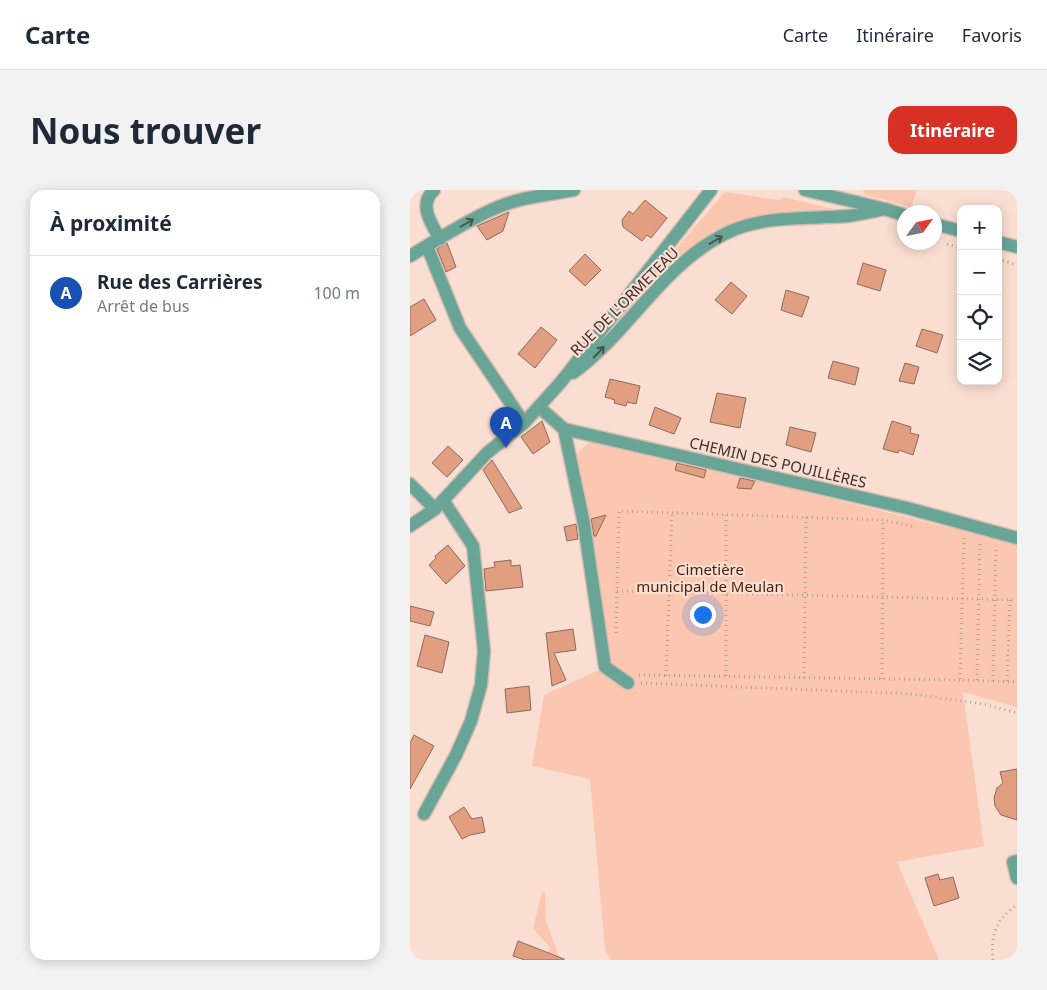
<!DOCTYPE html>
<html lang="fr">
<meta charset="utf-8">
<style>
:root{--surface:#fff;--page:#f2f2f3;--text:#1f2937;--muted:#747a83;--line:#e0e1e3;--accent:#d93025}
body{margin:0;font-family:"Noto Sans",sans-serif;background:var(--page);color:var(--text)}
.controls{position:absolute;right:15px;top:15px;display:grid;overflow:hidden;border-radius:10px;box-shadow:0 2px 12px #0003}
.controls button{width:45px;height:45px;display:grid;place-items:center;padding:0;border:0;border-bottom:1px solid var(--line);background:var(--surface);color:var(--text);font:25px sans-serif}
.compass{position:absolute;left:487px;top:15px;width:45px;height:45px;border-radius:50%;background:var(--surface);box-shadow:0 2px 12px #0003;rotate:57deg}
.you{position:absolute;left:292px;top:424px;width:18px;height:18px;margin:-12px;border:4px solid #fff;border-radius:50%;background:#1a73e8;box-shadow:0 0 0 8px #1a73e833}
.badge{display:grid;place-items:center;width:32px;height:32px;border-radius:50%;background:var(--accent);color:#fff;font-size:16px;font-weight:700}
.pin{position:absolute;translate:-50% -41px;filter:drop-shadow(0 1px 2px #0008)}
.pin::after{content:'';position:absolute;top:26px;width:18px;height:15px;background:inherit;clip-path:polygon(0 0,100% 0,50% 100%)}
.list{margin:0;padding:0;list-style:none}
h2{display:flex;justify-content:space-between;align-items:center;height:65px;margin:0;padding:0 20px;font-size:21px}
h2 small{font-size:16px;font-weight:400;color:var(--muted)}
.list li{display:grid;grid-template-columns:32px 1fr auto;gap:15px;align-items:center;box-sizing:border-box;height:75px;padding:0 20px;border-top:1px solid var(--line)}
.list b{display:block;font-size:19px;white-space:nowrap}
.list p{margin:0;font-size:16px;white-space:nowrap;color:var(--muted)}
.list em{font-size:16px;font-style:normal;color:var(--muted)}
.icon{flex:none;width:28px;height:28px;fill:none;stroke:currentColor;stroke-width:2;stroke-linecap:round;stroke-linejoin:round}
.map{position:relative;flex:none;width:607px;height:770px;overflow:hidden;border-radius:15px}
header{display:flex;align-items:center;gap:30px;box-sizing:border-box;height:70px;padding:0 25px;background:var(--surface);border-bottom:1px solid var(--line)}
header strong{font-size:24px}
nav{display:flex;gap:28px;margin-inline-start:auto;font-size:18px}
.intro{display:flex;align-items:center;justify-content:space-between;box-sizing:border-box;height:120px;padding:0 30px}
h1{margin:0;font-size:35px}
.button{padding:12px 22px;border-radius:15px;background:var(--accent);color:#fff;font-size:18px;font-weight:700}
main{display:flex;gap:30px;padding:0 30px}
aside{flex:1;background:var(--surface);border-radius:15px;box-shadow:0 2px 12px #0003}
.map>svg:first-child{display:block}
</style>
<header>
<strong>Carte</strong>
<nav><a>Carte</a><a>Itinéraire</a><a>Favoris</a></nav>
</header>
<div class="intro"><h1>Nous trouver</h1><a class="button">Itinéraire</a></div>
<main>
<aside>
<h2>À proximité<small></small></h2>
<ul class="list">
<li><span class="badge" style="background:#1a4fb4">A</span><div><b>Rue des Carrières</b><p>Arrêt de bus</p></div><em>100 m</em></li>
</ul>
</aside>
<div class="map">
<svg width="607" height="770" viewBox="0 0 607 770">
<rect width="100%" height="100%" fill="#faded2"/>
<g fill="#fcc7b1">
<polygon points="453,0 507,0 501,17 455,5"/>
<polygon points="315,2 369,10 373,7 424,19 359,23 324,32 295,47 260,76 180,161 179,159"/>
<polygon points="181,250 607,354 607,517 553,502 574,656 487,672 529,770 201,770 195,760 180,589 122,576 134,505 200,475 183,351 166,265"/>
<polygon points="132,702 135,703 136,731 150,770 136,770 140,758 123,738"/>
</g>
<g fill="#e19e81" stroke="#8a6b5e">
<polygon points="235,10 257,28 241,48 237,45 232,51 213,37 212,30 219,21 223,24"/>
<polygon points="99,22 93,41 77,50 67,36"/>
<polygon points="37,53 46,77 36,82 27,59"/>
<polygon points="175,64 191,80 175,96 159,81"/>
<polygon points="453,73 476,80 470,101 447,94"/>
<polygon points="321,92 337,106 322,124 305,110"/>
<polygon points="376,100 399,107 392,127 371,120"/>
<polygon points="14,109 26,130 0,146 0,117"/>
<polygon points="131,137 147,150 125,178 108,164"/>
<polygon points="512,139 533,145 527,163 506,156"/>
<polygon points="423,171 449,178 445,195 418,188"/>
<polygon points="495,173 509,177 504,194 489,191"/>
<polygon points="200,189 230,196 226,214 217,212 216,216 204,213 205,210 195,207"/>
<polygon points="307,203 336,208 330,238 300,232"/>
<polygon points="245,217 271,228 264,244 239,235"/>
<polygon points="132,231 140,252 123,264 111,247"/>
<polygon points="482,231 501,237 500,243 509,245 503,265 489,260 488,263 473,259"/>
<polygon points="380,237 406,243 401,262 376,255"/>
<polygon points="38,256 53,270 37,287 22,273"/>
<polygon points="82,270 112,318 99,323 73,280"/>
<polygon points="267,273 296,280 294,288 265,280"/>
<polygon points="330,288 345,291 341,299 327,298"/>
<polygon points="196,325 186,346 184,346 181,329"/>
<polygon points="166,334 168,349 157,351 154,337"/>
<polygon points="38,355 55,376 36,394 19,375 26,368 25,366"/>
<polygon points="101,370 101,376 110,375 113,397 76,401 74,379 85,377 84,372"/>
<polygon points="0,416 24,422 20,436 0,431"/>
<polygon points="163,439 166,460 144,463 156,490 142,496 136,443"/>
<polygon points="15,445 39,452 32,483 7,476"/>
<polygon points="119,496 121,520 97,523 95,499"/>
<polygon points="4,545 24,556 0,599 0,553"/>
<polygon points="607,579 607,630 591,625 585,616 584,608 587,598 593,593 590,582"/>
<polygon points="54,617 62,629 72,627 75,642 60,645 52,649 39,627"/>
<polygon points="528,684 530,690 543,687 549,708 524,716 515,688"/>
<polygon points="108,751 154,769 154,770 115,770 103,766"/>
</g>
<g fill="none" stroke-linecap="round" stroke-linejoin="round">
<g stroke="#d4bbb1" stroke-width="15">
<g id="minor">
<path d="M24,0C8,15 21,33 30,49"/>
<polyline points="395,0 475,19 494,25"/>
<polyline points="524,34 551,41"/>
<polyline points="588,52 607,57"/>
<polyline points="17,56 50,138 114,233"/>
<path d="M0,66C29,49 57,30 88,17C112,7 138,5 164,0"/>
<path d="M163,183C220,142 254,71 321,41C358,25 399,29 438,26C450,25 463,21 475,19"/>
<polyline points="129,217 154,239 497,318 607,348"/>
<polyline points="154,239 174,334 195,477 218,493"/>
<polyline points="0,294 25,319"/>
<polyline points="0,336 25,319 77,263 114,233 151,192 301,0"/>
<polyline points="14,624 46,565 61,531 71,495 74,461 63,356 33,310"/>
<polyline points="607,671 603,672 607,688"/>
</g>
</g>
<g stroke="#b7a097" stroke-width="3" stroke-dasharray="1 4" stroke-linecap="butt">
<polyline points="537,54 551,58"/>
<polyline points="588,69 607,75"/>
<polyline points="554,348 550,490 607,492"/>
<polyline points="207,401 607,410"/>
<polyline points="206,443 209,321 473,330 505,337"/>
<polyline points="229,485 550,490"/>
<polyline points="256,486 262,323"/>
<polyline points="316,486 316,325"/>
<polyline points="394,488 396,327"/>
<polyline points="472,489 473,330"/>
<polyline points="567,490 570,352"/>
<polyline points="583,491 586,357"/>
<polyline points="597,491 600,410"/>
<polyline points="231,493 503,504 573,514 607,523"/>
<path d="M583,770C580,746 586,729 607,715"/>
</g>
<use href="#minor" stroke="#68a596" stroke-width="12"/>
</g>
<defs><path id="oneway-shaft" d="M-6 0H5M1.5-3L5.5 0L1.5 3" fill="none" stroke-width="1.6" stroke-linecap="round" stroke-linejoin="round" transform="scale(1.25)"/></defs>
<g stroke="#4b534b">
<use href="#oneway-shaft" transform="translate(57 33) rotate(-30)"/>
<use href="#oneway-shaft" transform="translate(306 50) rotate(-31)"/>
<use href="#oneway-shaft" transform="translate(189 162) rotate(-47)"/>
</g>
<g text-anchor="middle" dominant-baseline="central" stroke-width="4.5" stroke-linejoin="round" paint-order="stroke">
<g font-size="15" fill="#3e302b" stroke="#faded2">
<text transform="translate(214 111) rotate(-45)">RUE DE L'ORMETEAU</text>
<text transform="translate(368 272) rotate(13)">CHEMIN DES POUILLÈRES</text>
</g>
<g font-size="15" fill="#491f0a" stroke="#faded2">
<text x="300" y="379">Cimetière<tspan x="300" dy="17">municipal de Meulan</tspan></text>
</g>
</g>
</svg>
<div class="controls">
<button>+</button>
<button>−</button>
<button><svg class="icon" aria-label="locate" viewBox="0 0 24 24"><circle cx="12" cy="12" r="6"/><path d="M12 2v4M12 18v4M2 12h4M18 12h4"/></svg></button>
<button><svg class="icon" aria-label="layers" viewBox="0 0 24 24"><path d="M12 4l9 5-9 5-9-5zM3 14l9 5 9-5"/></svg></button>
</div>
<svg class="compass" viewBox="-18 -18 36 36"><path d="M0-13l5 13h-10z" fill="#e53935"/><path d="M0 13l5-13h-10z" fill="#747a83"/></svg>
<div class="you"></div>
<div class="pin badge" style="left:96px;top:258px;background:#1a4fb4">A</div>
</div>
</main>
